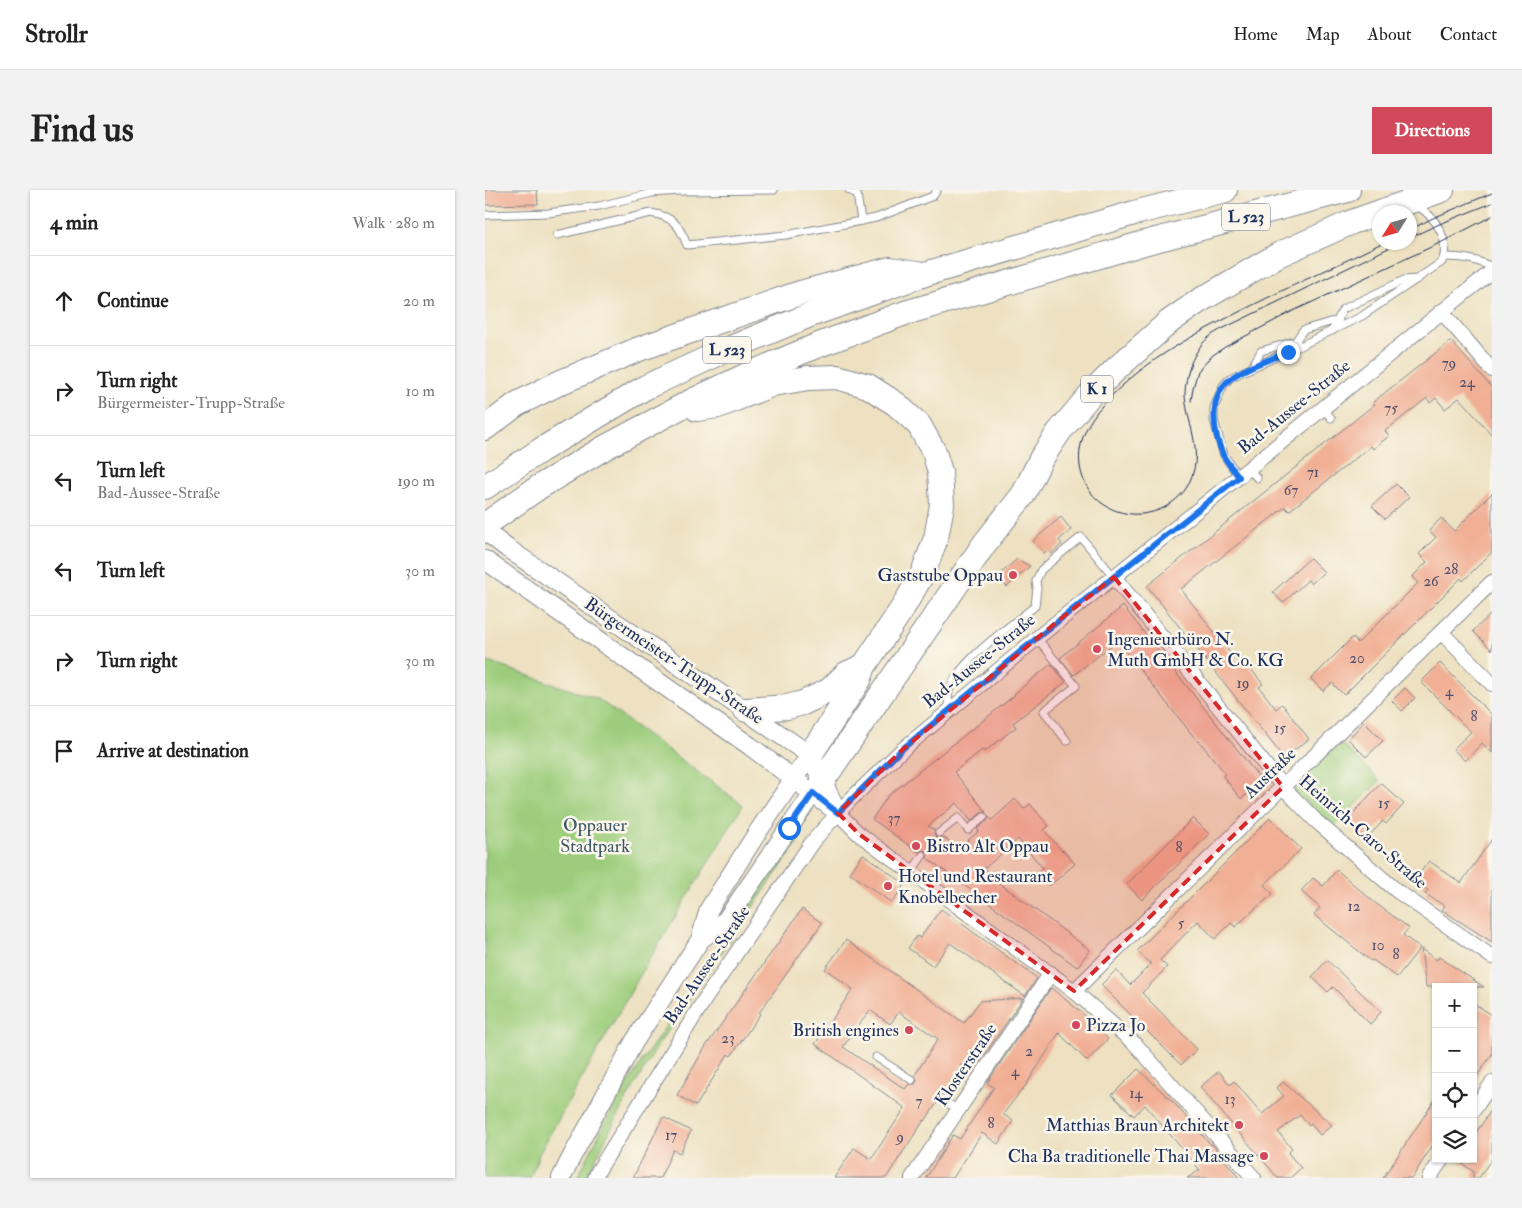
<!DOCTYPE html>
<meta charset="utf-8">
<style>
:root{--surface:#fff;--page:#f2f2f2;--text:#222;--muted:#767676;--line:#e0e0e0;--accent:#d1495b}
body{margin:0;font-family:"IM FELL Double Pica",serif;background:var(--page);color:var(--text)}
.controls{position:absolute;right:15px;bottom:15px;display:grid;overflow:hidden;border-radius:0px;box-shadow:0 1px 4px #0004}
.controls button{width:45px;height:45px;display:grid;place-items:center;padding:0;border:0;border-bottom:1px solid var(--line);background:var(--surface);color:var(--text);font:25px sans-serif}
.compass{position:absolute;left:887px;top:15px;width:45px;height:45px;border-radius:50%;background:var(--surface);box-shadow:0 1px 4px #0004;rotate:233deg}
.stop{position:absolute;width:15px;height:15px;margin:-11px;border:4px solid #1a73e8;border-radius:50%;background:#fff}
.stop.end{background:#1a73e8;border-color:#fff;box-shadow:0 1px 5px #0008}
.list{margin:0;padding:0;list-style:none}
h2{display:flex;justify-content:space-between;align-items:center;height:65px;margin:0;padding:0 20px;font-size:21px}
h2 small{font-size:16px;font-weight:400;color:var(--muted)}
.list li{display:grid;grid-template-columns:32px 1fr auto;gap:15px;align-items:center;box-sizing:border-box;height:90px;padding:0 20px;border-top:1px solid var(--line)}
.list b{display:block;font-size:19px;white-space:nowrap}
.list p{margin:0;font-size:16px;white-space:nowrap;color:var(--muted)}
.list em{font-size:16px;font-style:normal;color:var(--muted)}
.icon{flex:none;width:28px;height:28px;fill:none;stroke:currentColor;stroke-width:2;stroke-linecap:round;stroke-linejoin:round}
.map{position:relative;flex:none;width:1007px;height:988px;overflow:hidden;border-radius:0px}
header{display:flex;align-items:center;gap:30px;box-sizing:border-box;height:70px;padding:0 25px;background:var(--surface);border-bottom:1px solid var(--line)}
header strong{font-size:24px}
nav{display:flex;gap:28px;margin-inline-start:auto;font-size:18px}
.intro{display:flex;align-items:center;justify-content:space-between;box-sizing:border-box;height:120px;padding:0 30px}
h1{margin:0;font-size:35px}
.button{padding:12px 22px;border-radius:0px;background:var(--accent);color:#fff;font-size:18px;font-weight:700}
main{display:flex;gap:30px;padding:0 30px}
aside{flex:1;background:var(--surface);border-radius:0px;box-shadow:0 1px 4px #0004}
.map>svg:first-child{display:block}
</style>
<header>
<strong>Strollr</strong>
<nav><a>Home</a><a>Map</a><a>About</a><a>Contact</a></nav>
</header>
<div class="intro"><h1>Find us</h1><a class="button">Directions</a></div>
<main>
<aside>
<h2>4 min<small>Walk · 280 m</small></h2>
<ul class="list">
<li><svg class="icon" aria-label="ahead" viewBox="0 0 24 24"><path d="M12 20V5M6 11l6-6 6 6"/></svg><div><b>Continue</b></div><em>20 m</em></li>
<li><svg class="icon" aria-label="right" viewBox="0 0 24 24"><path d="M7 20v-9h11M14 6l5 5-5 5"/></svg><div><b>Turn right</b><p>Bürgermeister-Trupp-Straße</p></div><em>10 m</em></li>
<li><svg class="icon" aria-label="left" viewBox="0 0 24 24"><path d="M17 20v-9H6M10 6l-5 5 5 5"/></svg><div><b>Turn left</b><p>Bad-Aussee-Straße</p></div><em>190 m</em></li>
<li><svg class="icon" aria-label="left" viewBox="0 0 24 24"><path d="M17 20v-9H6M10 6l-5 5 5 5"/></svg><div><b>Turn left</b></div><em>30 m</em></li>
<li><svg class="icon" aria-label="right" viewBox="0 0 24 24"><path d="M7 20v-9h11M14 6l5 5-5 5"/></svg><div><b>Turn right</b></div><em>30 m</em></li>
<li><svg class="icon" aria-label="arrive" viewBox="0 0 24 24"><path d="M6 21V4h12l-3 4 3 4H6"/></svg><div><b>Arrive at destination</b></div></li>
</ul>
</aside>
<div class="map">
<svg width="1007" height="988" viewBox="0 0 1007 988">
<rect width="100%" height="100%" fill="#fbf7ec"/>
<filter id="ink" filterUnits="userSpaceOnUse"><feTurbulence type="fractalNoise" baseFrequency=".02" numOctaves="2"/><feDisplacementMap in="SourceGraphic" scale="10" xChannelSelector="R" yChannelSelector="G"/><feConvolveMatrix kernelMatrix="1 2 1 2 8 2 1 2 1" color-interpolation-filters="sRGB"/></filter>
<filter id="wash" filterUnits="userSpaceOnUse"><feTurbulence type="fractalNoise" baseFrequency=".0096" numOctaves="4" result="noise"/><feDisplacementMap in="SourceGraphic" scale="20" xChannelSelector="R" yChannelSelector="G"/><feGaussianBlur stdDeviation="1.12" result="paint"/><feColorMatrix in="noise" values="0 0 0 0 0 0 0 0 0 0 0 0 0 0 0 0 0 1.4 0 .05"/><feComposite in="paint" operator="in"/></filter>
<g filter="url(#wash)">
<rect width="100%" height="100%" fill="#ede1c1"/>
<g fill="#9dcd7b" stroke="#5c7e6c">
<polygon points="0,471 113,509 258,615 161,775 54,964 45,988 0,988"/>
<polygon points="855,552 895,591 848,638 807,599"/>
<polygon points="312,648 313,652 175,852 137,917 101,988 92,988 122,929 155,874 309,649"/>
</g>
<g id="blocks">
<g fill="#f1b095" fill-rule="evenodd">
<polygon points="0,0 52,0 53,14 0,15"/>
<polygon points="966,151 1007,198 1007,245 974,208 960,219 951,208 945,213 942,208 900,241 904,246 888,259 886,256 804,321 800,317 696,399 756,477 761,473 778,494 774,497 791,519 797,514 824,549 799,568 662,396 890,214 888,212"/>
<polygon points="911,294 924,307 900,329 887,316"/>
<polygon points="1007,303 1007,362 978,391 976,388 859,505 847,493 838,501 826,489 868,447 873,453 933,393 927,387 942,372 934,364 951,347 944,341 956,328 969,341"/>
<polygon points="576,327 586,340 574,350 577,354 566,364 563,360 559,363 548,351"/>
<polygon points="825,368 839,382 826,394 823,390 798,413 788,402"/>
<polygon points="532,369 545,376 522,397 512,387"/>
<polygon points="638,416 778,592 756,609 738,586 740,583 714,551 713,552 632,451 589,485 575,468"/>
<polygon points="1007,423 1007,460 988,441"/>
<polygon points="955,473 1007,525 1007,563 997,553 980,571 968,559 986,542 936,492"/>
<polygon points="566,474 581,492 528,533 531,537 499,562 497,560 469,582 501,622 496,623 486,631 472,613 443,636 449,640 449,644 452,648 458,647 474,658 494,641 492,639 502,631 504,627 507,630 530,609 539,619 545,614 564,636 559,640 577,661 578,660 590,674 564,696 552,683 558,678 533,649 499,679 512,687 510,690 605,760 592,777 442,668 443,665 441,661 438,660 433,662 387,629 403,606 530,505 529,504"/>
<polygon points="920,498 930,508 917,521 907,511"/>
<polygon points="879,532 898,551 881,567 863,549"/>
<polygon points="896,593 919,614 901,634 898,631 880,650 860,632"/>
<polygon points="708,628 724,644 657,710 642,694"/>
<polygon points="785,628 816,659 779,695 788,704 764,724 751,737 746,733 730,749 713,731 675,770 682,777 657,803 712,859 696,875 616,795 631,780 645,795 666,774 652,761"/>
<polygon points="1007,649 1007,752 957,720 960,716 940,704 943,700 929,691 944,671 976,693"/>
<polygon points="378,664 420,694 407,713 365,683"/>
<polygon points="852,680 889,712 924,738 918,745 935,758 912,787 888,770 886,771 829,725 835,718 816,701 828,688 838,696"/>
<polygon points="317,719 337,733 274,823 275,824 246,866 243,864 211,916 192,905 221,856"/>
<polygon points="456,719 552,788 540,806 465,753 448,776 423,758 432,746 435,748"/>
<path d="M361,750L479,833L495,811L538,808L488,882L477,874L458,904L455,903L451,905L450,908L452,913L440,931L439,930L401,988H349L369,958L386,969L420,918L330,854L368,799L340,779ZM385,820L405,834L414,822L453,849L430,885L432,890L430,894H424L420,899L358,857Z"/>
<polygon points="936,759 952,770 954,767 999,797 941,797"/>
<polygon points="842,770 896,822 885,834 848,797 843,802 827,787"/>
<polygon points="566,798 596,822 623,849 602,871 574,843 541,895 518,924 528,931 513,954 497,943 468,988 441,988 468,945 475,949 509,897 502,893"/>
<polygon points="988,813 1007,825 1007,864 988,892"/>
<polygon points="653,879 690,914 726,955 727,954 754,988 702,988 715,980 660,915 649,926 627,905"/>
<polygon points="734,881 745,895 749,891 777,924 799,906 792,898 798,892 847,935 835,945 826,934 824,936 815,925 793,942 807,959 803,963 816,978 805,988 793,988 715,897"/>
<polygon points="951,908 951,950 927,988 898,988"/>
<polygon points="1007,919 1007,968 994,988 988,988 988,981 970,969 988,969 988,947"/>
<polygon points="178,927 206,941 195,963 188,960 175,988 148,988"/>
</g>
</g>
</g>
<g filter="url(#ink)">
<use href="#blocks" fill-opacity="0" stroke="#848890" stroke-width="1"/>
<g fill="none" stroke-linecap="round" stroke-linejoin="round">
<g stroke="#848890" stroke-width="9">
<g id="service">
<polyline points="364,0 372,4 376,31"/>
<polyline points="0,25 63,23 114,16 167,3 195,1 289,0"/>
<path d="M72,45L166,23C188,27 194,34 202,55L301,45L376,31L391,28L448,6L452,0"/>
<path d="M959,67C978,67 990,69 1007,77"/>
<polyline points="847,141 858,119 919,90 933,89"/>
<polyline points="803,162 818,140 845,132 854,131"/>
<polyline points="767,177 776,161 807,152 812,152"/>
<polyline points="838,218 846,228"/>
<polyline points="764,279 772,288"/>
<path d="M754,287L739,265L729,230V218L738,196L745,188L755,183L813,157L877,126L957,72C966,50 950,26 932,16"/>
<polyline points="552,448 591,496 559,521 582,551"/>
<path d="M464,520C464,514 462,507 464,501C473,471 526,436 550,416L552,398L551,391L556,380L596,347L629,387"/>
<polyline points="454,643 473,628 483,640 499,627"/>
<polyline points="426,682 438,665"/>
<polyline points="391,867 427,890"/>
<polyline points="455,908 473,920"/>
</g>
</g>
<g stroke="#848890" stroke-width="16">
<g id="minor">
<polyline points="956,121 1007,180"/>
<polyline points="629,387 798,597 831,631 912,701 1007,767"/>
<polyline points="956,442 1007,494"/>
<polyline points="353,623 374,644 589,801 651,855 769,988"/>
<polyline points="589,801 1007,392"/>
<polyline points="988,921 1007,893"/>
<polyline points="110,988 113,981 220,809 328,651 365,610 417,560 552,448 704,327 1007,81"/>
<polyline points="427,988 566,783"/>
<polyline points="944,988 957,969"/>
</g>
</g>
<g stroke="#848890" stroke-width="20">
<g id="tertiary">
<polyline points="0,341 22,358 325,565 353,623"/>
<polyline points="0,370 265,556 351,621"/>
<polyline points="215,750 241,730 334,594"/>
<polyline points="76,988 85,970 149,852 215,750 224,719 272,643 325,565"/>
</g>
</g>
<g stroke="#848890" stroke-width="26">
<g id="trunk">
<polyline points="212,219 233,216 288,194 323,188 352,187 383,196 411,214 434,235 449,262 455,282 457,315 451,348 438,383 417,419 379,476 374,490 325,565"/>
<polyline points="0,238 32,214 76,192 154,159 315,103 405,79 433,83"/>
<polyline points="0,297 56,260 161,197 241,160 325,125 440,84 649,23 740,0"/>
<polyline points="0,335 54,297 119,258 207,211 262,185 331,156 420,123 659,53 863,0"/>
<polyline points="261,520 302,517 318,513 345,500 361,484 379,476"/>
<polyline points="338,590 500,353 538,305 556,269 574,242 605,205 631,179 684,132 714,111 793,65 867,32 957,0"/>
</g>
</g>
<use href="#service" stroke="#fff" stroke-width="7"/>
<use href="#minor" stroke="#fff" stroke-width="14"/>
<use href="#tertiary" stroke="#fff" stroke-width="18"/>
<use href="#trunk" stroke="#fff" stroke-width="24"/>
<g stroke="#1b2f5e" stroke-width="1">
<polyline points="924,40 948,28 1007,3"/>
<polyline points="924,48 952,35 1007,13"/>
<path d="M899,52C850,77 800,98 752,123C702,148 653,175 616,217C602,233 592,254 595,276C601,318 647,336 682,316C690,311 699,303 703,295C720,263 703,238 700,206C700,195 702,184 706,173C710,164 715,155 723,148C727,144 733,141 739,138L916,52"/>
<polyline points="706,211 708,198 713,181 728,165 740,157 806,122 959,51 1007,26"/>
</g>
</g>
</g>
<g fill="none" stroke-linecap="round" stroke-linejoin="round" filter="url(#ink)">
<path stroke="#1a73e8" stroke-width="6" d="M304,638L328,603L353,623L416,560L552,448L754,287C749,280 742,273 738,265C728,242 723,208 744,190C759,177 785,170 803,162"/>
</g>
<path fill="#d62828" fill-opacity="0.2" stroke="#d62828" stroke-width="4" stroke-dasharray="10 6" stroke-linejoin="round" d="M629,387L798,597L589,801L374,644L353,623L417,560L574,430Z"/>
<g fill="#d1495b" stroke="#fbf7ec" stroke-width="2">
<circle cx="528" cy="385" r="5"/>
<circle cx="612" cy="459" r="5"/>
<circle cx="431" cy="656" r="5"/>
<circle cx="403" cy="696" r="5"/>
<circle cx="591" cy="835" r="5"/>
<circle cx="424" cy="840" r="5"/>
<circle cx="754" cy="935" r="5"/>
<circle cx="779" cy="966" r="5"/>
</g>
<g text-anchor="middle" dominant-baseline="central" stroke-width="5" stroke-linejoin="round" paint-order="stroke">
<g font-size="15" fill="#504f6c">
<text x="964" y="173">79</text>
<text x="982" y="192">24</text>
<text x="906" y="218">75</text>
<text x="828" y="282">71</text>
<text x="806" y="300">67</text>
<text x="966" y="379">28</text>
<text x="946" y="391">26</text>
<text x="872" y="468">20</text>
<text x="758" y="493">19</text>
<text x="964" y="501">4</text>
<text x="989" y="526">8</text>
<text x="795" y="538">15</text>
<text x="899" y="613">15</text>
<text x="409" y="628">37</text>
<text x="694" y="657">8</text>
<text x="869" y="716">12</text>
<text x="696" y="733">5</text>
<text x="893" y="755">10</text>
<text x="911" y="764">8</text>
<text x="243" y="848">23</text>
<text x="544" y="861">2</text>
<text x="530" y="881">4</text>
<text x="651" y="903">14</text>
<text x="745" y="909">13</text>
<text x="434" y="911">7</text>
<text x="506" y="933">8</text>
<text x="186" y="945">17</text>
<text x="415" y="947">9</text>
</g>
<g fill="#fbf7ec" stroke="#5e6b89" stroke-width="1">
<rect x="737" y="13.5" width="48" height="27" rx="4"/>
<rect x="218" y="146.5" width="48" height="27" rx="4"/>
<rect x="596" y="185.5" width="32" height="27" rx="4"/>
</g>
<g font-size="16" font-weight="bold" fill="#1b2f5e">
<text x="761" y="27">L 523</text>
<text x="242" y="160">L 523</text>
<text x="612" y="199">K 1</text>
</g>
<g font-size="18" fill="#1b2f5e" stroke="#fbf7ec">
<text transform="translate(809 217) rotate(-39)">Bad-Aussee-Straße</text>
<text transform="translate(189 471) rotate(34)">Bürgermeister-Trupp-Straße</text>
<text transform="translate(494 471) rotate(-39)">Bad-Aussee-Straße</text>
<text transform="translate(785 583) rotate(-44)">Austraße</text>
<text transform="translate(878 642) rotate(41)">Heinrich-Caro-Straße</text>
<text transform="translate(222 775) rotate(-56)">Bad-Aussee-Straße</text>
<text transform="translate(481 875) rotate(-56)">Klosterstraße</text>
</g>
<g font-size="18" fill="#1b2f5e" stroke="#fbf7ec" text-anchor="end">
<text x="518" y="385">Gaststube Oppau</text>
<text x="622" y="449" text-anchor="start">Ingenieurbüro N.<tspan x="622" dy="21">Muth GmbH &amp; Co. KG</tspan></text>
<text x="441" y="656" text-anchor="start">Bistro Alt Oppau</text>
<text x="413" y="686" text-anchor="start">Hotel und Restaurant<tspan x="413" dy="21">Knobelbecher</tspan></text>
<text x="601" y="835" text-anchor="start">Pizza Jo</text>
<text x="414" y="840">British engines</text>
<text x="744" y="935">Matthias Braun Architekt</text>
<text x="769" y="966">Cha Ba traditionelle Thai Massage</text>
</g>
<g font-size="18" fill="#3c5665" stroke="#fbf7ec">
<text x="110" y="635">Oppauer<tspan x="110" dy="21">Stadtpark</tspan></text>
</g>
</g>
</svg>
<div class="controls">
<button>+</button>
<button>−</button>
<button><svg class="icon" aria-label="locate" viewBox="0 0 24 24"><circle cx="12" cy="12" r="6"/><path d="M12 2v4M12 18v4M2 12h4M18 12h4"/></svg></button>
<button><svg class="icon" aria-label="layers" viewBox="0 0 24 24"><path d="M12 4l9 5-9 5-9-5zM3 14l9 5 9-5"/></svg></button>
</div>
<svg class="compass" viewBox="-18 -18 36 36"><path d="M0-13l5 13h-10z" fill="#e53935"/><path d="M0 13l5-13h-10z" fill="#767676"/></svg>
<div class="stop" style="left:304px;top:638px"></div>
<div class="stop end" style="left:803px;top:162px"></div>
</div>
</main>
